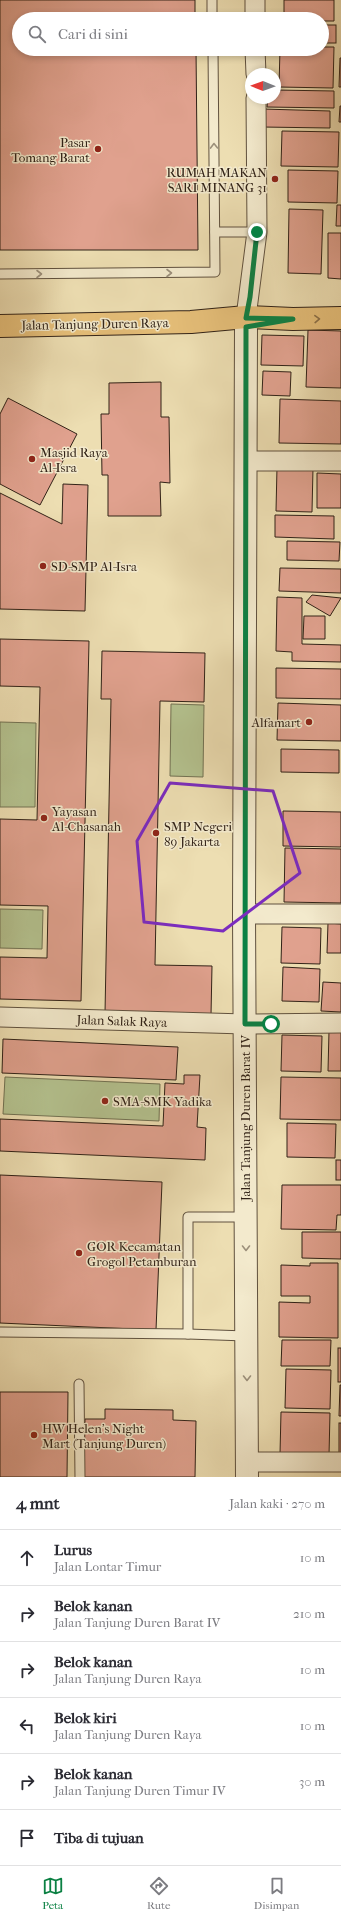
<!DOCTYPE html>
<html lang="id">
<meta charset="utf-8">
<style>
:root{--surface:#fff;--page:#f2f2f3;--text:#2b2b33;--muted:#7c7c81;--line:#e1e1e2;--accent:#0b8043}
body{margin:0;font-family:"IM FELL French Canon",serif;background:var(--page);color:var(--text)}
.compass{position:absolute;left:245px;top:68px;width:36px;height:36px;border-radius:50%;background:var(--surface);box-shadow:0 2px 6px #0003;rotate:271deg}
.stop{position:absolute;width:12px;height:12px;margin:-9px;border:3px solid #0b8043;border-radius:50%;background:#fff}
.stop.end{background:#0b8043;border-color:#fff;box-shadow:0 1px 4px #0008}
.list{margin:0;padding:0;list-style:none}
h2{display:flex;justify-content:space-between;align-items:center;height:52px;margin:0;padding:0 16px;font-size:17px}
h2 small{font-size:13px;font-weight:400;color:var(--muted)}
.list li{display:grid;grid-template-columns:26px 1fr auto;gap:12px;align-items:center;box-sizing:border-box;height:56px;padding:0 16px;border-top:1px solid var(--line)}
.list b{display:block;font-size:15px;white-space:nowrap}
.list p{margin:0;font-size:13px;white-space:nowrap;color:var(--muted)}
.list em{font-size:13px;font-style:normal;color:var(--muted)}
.icon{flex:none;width:22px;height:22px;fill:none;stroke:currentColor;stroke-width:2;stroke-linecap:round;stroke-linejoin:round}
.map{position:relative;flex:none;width:341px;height:1477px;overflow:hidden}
.search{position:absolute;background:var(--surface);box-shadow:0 2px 6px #0003;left:12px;right:12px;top:12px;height:44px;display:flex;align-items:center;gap:10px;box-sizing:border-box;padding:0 14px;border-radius:22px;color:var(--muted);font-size:15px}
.sheet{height:388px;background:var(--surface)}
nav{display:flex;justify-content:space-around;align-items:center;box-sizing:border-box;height:56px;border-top:1px solid var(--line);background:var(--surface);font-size:11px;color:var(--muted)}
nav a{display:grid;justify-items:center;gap:2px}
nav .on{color:var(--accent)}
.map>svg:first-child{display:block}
</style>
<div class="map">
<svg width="341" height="1477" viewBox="0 0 341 1477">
<rect width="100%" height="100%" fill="#eddeb2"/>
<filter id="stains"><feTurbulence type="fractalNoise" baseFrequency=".005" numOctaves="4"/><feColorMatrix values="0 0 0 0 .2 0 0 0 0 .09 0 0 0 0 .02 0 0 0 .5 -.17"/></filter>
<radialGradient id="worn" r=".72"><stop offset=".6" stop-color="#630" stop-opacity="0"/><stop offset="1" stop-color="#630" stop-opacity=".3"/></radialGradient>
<g fill="#b4c28f" stroke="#727253">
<polygon points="171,704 204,705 203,777 170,776"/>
<polygon points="0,722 36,723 35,807 0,807"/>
<polygon points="0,909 43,910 42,949 0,948"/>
<polygon points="5,1077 160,1084 159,1121 3,1114"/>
</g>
<g fill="#e0a18e" stroke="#312217">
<polygon points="0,0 195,0 195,19 19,19 19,49 196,49 198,250 0,250"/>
<polygon points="284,0 334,0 334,21 322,21 322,19 284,19"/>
<rect x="322" y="25" width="14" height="18"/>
<polygon points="322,47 334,47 333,88 279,87 280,49 322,49"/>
<polygon points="340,58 341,58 341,87 339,87"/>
<polygon points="275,90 334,91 334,108 267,107 268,98 275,98"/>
<polygon points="340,106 341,106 341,122 339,122"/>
<polygon points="263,109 330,111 330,128 262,127"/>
<polygon points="282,131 339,132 338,167 281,166"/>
<polygon points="288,170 338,171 337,203 288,202"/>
<polygon points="337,205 341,205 341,226 336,226"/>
<polygon points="289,209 323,210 321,274 288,273"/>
<polygon points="328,233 341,233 341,279 328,278"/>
<polygon points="308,330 341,331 341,388 306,387"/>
<polygon points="262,335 304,336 303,366 261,365"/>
<polygon points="263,371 291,372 290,396 262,395"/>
<polygon points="161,382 161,417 169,417 170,483 160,482 161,516 108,516 108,475 102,475 101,414 109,414 109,383"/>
<polygon points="8,398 77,434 40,505 0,484 0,414"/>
<polygon points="280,399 341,401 341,444 279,443"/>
<polygon points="277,467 313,468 312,512 276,511"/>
<polygon points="317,473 341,474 341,508 317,508"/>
<polygon points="63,484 88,485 85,611 0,609 0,493 62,524"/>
<polygon points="275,515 334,516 334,539 275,537"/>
<polygon points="287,541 340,542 339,561 287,560"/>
<polygon points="280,568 341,569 341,593 279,591"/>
<polygon points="312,595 341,598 330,616 306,602"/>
<polygon points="277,597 302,598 302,644 341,645 341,662 292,661 292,652 276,651"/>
<polygon points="304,616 325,616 325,639 303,639"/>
<polygon points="0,639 89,641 81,1001 0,999 0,957 47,958 48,906 0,905 0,819 37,820 40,687 0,686"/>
<polygon points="102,651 205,653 204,702 160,701 155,965 212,966 211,1015 105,1013 111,699 101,699"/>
<polygon points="276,668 341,669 341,699 276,698"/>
<polygon points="278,703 341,705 341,741 277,740"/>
<polygon points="281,749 339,750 339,773 281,772"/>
<polygon points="283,811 341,812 341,847 283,846"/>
<polygon points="285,848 341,849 341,903 284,902"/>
<polygon points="328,923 341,924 341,953 327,953"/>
<polygon points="282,927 321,928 320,964 281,963"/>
<polygon points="283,967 320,969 319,1002 282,1001"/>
<polygon points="323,982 341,983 341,1012 321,1011"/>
<polygon points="329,1031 341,1031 341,1071 328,1071"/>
<polygon points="282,1035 322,1036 321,1072 281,1071"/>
<polygon points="3,1039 178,1047 176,1080 2,1073"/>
<polygon points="184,1075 200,1075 197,1127 206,1128 205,1160 0,1151 0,1119 163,1126 165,1083 184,1084"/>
<polygon points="281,1077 341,1078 341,1120 280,1119"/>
<polygon points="287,1123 336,1124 335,1158 287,1157"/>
<rect x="336" y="1160" width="5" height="20"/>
<polygon points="0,1175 162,1182 156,1330 0,1323"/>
<polygon points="282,1185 341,1185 341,1215 337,1215 336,1230 281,1229"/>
<polygon points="302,1232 341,1232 341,1259 302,1258"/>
<polygon points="310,1263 338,1263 338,1338 279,1337 279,1302 310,1303 310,1296 281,1296 281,1265 310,1266"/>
<polygon points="282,1340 331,1340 330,1366 281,1366"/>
<rect x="338" y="1348" width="3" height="34"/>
<polygon points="286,1369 331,1370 330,1409 285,1408"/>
<polygon points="340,1385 341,1385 341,1416 339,1416"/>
<polygon points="0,1392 68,1392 67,1477 0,1477"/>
<polygon points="105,1409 173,1410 173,1420 196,1421 195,1477 84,1477 85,1419 105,1419"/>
<polygon points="281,1412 330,1413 329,1455 280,1454"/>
<rect x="339" y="1423" width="2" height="33"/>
</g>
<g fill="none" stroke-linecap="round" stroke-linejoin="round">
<g stroke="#60513e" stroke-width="11">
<g id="service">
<polyline points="212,0 212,19"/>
<polyline points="215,232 257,232"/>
<polyline points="0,274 215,272 213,49"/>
<polyline points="0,1332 188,1334 246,1336"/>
<polyline points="188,1334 188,1217 246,1217"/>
<polyline points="79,1384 80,1477"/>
</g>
</g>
<g stroke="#60513e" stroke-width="21">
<g id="minor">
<polyline points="255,0 255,19"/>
<polyline points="255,49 256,74"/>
<polyline points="246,317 257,232 256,98"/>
<polyline points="246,461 341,461"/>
<polyline points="244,914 341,914"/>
<polyline points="0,1017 245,1024 341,1023"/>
<polyline points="247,1462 341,1462"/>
</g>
</g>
<g stroke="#60513e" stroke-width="24">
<polyline id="tertiary" points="246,327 244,914 247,1477"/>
</g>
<g stroke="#312217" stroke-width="24">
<polyline id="primary" points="0,326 191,322 246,317 293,319 341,318"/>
</g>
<use href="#service" stroke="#f3eacd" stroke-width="9"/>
<use href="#minor" stroke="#f3eacd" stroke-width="19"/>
<use href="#tertiary" stroke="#f3eacd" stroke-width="22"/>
<use href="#primary" stroke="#e6bf79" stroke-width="22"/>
</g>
<defs><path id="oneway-chevron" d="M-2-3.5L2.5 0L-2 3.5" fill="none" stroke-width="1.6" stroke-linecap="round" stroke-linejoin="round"/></defs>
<g stroke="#9c907b">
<use href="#oneway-chevron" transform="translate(214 146) rotate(-91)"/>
<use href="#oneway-chevron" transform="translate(169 273)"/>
<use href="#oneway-chevron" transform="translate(39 274)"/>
<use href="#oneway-chevron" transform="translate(246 1248) rotate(90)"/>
<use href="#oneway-chevron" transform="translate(247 1378) rotate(90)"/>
</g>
<use stroke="#8c7048" href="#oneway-chevron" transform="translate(317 319) rotate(-2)"/>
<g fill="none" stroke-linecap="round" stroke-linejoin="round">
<polyline stroke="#0b8043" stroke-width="5" points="257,232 250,297 246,318 293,319 246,327 245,1024 271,1024"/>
</g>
<path fill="none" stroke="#7b2cbf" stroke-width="3" stroke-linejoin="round" d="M170,783L273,791L300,873L223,931L144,922L137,841Z"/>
<g fill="#8f2418" stroke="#f3eacd" stroke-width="1.5">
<circle cx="98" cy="149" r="4"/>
<circle cx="275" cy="179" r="4"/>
<circle cx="32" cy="459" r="4"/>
<circle cx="43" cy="566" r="4"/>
<circle cx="309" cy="722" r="4"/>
<circle cx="44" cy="818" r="4"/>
<circle cx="156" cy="833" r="4"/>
<circle cx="105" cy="1101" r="4"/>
<circle cx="79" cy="1253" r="4"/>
<circle cx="34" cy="1435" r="4"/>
</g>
<g text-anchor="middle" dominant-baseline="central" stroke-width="3" stroke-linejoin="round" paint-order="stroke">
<g font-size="13" fill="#312217" stroke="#f3eacd" text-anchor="start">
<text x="90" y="142" text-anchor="end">Pasar<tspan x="90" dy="15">Tomang Barat</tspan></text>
<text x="267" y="172" text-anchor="end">RUMAH MAKAN<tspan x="267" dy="15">SARI MINANG 31</tspan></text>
<text x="40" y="452">Masjid Raya<tspan x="40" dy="15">Al-Isra</tspan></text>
<text x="51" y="566">SD-SMP Al-Isra</text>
<text x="301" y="722" text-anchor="end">Alfamart</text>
<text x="52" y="811">Yayasan<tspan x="52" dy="15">Al-Chasanah</tspan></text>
<text x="164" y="826">SMP Negeri<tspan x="164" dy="15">89 Jakarta</tspan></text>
<text x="113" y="1101">SMA-SMK Yadika</text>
<text x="87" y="1246">GOR Kecamatan<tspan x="87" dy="15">Grogol Petamburan</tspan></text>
<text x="42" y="1428">HW Helen's Night<tspan x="42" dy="15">Mart (Tanjung Duren)</tspan></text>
</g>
<g font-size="13" fill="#312217" stroke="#f3eacd">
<text transform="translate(95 324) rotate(-1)">Jalan Tanjung Duren Raya</text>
<text transform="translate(122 1021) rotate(2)">Jalan Salak Raya</text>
<text transform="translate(245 1118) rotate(-90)">Jalan Tanjung Duren Barat IV</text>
</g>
</g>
<rect width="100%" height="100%" filter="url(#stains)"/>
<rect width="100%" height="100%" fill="url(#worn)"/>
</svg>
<svg class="compass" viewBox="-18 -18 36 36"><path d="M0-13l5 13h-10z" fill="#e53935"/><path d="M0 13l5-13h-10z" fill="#7c7c81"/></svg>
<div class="stop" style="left:271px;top:1024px"></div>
<div class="stop end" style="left:257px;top:232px"></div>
<div class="search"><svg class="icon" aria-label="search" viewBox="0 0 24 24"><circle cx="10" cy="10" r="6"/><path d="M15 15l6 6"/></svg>Cari di sini</div>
</div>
<section class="sheet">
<h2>4 mnt<small>Jalan kaki · 270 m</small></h2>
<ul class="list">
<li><svg class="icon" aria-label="ahead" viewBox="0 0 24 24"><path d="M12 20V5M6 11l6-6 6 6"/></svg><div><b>Lurus</b><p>Jalan Lontar Timur</p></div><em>10 m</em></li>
<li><svg class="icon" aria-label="right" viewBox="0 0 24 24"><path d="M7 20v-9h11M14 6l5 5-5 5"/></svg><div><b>Belok kanan</b><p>Jalan Tanjung Duren Barat IV</p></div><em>210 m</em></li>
<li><svg class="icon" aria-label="right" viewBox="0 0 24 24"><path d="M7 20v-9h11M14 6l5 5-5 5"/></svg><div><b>Belok kanan</b><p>Jalan Tanjung Duren Raya</p></div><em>10 m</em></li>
<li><svg class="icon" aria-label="left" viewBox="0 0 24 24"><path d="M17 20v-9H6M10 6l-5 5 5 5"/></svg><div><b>Belok kiri</b><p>Jalan Tanjung Duren Raya</p></div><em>10 m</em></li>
<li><svg class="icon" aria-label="right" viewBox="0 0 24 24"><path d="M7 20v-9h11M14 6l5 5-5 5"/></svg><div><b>Belok kanan</b><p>Jalan Tanjung Duren Timur IV</p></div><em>30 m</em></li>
<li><svg class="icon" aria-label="arrive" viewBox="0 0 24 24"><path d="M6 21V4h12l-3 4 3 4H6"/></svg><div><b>Tiba di tujuan</b></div></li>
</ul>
</section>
<nav>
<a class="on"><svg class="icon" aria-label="map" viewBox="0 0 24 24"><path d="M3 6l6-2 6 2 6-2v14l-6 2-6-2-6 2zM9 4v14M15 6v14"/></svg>Peta</a>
<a><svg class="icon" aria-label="directions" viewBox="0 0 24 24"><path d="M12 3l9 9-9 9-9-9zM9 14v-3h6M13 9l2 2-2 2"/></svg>Rute</a>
<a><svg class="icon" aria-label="saved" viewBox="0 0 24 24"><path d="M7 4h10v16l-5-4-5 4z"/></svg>Disimpan</a>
</nav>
